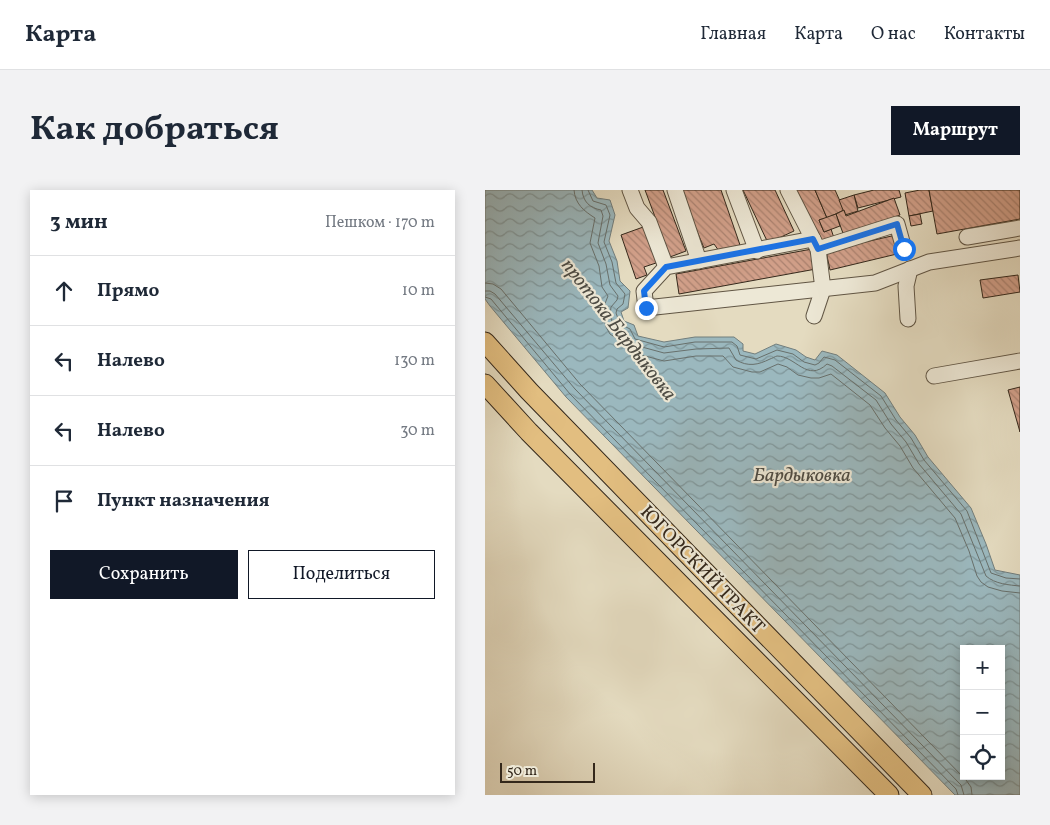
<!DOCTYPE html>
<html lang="ru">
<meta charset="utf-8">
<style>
:root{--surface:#fff;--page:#f2f2f3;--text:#1f2937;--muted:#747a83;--line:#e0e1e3;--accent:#111827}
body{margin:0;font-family:Vollkorn,serif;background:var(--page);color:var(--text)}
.controls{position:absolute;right:15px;bottom:15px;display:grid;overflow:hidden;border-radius:0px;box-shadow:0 2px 12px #0003}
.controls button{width:45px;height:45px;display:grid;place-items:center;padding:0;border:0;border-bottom:1px solid var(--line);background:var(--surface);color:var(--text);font:25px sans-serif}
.scale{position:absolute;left:15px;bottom:12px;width:95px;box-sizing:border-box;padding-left:5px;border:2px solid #34281b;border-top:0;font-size:14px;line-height:18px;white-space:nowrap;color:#34281b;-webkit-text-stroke:4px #ede8d6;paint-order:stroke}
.stop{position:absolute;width:15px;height:15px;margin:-11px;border:4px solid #1a73e8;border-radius:50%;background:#fff}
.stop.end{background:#1a73e8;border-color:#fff;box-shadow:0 1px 5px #0008}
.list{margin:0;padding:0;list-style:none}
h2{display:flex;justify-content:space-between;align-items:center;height:65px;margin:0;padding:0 20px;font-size:21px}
h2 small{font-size:16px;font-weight:400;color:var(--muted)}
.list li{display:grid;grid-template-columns:32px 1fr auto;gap:15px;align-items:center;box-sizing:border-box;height:70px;padding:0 20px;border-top:1px solid var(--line)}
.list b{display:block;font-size:19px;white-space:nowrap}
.list em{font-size:16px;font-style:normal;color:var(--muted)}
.actions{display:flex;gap:10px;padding:15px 20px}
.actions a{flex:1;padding:11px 0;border:1px solid var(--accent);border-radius:0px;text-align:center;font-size:18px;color:var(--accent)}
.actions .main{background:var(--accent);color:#fff}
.icon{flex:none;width:28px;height:28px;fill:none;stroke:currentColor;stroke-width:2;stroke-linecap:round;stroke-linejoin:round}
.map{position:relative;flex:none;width:535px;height:605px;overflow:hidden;border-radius:0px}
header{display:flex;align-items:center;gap:30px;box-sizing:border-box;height:70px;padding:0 25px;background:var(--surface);border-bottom:1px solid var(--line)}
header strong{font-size:24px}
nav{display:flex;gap:28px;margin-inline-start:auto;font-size:18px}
.intro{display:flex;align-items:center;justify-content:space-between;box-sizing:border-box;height:120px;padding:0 30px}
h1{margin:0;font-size:35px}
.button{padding:12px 22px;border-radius:0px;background:var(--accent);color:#fff;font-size:18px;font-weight:700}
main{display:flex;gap:30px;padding:0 30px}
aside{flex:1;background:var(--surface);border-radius:0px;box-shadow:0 2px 12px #0003}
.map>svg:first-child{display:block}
</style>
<header>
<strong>Карта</strong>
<nav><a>Главная</a><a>Карта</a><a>О нас</a><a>Контакты</a></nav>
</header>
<div class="intro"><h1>Как добраться</h1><a class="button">Маршрут</a></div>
<main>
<aside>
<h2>3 мин<small>Пешком · 170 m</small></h2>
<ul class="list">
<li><svg class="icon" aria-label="ahead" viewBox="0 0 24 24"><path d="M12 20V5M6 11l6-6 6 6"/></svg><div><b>Прямо</b></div><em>10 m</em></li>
<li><svg class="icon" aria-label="left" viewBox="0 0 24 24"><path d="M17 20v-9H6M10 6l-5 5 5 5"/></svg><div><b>Налево</b></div><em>130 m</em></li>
<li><svg class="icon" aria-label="left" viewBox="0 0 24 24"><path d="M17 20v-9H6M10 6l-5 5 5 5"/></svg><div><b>Налево</b></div><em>30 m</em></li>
<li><svg class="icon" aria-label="arrive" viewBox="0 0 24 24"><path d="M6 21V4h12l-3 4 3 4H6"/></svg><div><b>Пункт назначения</b></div></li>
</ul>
<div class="actions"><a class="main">Сохранить</a><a>Поделиться</a></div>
</aside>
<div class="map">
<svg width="535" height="605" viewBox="0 0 535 605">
<defs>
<pattern id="water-waves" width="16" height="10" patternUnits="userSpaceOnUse" patternTransform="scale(1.25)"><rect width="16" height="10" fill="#9bb8be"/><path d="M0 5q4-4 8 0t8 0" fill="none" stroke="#7f969a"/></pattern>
<pattern id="building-back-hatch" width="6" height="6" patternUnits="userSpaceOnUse" patternTransform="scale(1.25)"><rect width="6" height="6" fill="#d2a08a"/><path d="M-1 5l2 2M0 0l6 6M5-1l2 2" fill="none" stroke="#ab8270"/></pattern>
</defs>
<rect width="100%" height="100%" fill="#e4dbc0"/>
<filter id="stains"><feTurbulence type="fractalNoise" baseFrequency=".004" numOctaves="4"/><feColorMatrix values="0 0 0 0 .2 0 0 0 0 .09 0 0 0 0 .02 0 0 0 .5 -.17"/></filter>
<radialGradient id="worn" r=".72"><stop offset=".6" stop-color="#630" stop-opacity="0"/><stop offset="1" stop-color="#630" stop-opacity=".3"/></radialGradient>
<path fill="url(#water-waves)" stroke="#727e7d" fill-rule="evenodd" d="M0,0H107L112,8L125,10L130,25L124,51L132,71L135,91L145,101L143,118L136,122L139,131L149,135L153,146L179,152L210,147H249L258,154V161L270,164L291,154L311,160L321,167L330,170L337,161L352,165L400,203L415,227L430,245L443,267L486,318L501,354L510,380L535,385V605H470L81,207L5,116L0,109ZM479,459H516V586H479Z"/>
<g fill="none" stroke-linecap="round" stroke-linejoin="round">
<g stroke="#68706c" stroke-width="1">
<path d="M89,0C90,14 99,21 110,28L105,53L114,76L117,97L123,106L117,121L121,137L125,144L134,150L139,157L145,162L179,171L211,166H238L248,177L267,182H275L293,174L302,177L313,185L326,188H334L346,184L385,215L400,238L415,256L428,278L470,328L484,361L492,386L496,392L503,397L517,401L535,403"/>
<path d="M97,0C98,12 105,18 116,20L118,26L113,53L121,74L125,95L133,106L132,110L126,117L125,125L129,138L140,144L146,154L179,163L211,159L244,158L251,170C263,177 273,175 285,169C286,169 291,166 292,166C311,166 322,193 342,174L347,176L391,210L406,234L421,252L434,274L476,324L501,386C510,394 524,395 535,396"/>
<polyline points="103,0 108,11 121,15 125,25 119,52 127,72 131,93 140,104 138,114 132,119 131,123 135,134 145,139 150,149 179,157 210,152 247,152 252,156 255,165 271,169 292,160 308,164 319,172 330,175 334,173 339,167 350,170 396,206 411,230 426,248 439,270 482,321 506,383 521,388 535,389"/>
<polyline points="0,93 8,94 16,99 95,194 481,590 486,597 487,605"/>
<polyline points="0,101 5,101 10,104 90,199 476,595 479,605"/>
<polyline points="0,107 6,109 85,204 471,599 473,605"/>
</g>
</g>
<g fill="url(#building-back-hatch)" stroke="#34281b">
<polygon points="160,0 178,0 201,61 185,67"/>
<polygon points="198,0 236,0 255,55 234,61 229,54 219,58 209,34"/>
<polygon points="258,0 290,0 309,41 283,53"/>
<polygon points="311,0 330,0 342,28 334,30 339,42 346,39 349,48 337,52"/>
<polygon points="330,0 350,0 359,20 342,28"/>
<polygon points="389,0 414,0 416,7 373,18 369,5"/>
<polygon points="435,0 444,0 448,21 424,26 420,3"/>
<polygon points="444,0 535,0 535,29 452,44"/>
<polygon points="369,5 373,21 360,25 354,10"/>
<polygon points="409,8 415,25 359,46 351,24 359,20 361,26"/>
<polygon points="351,24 355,36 339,42 334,30"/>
<polygon points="435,24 437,34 426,36 424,26"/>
<polygon points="161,36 174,72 159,77 162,85 151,89 136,45"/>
<polygon points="411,45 416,63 345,80 341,61"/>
<polygon points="327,59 331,79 194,104 191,84"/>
<polygon points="533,85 535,102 498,108 495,90"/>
<polygon points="535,197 535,242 523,200"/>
</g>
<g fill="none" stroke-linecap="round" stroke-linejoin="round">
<g stroke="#605544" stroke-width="17">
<g id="minor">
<polyline points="145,0 152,18 164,32 181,77"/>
<polyline points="190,0 214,71"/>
<polyline points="249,0 272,61"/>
<polyline points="303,0 333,59 338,99 329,126"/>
<polyline points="482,47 535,38"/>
<polyline points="328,49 181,77 159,101 161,118 390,93 444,72 535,58"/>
<polyline points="333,59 412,34 419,59"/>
<polyline points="423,129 421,96 425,79"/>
<polyline points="449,186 535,171"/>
</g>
</g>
<g stroke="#34281b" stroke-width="21">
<g id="major">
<polyline points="0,152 44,201 437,605"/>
<polyline points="0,194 44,242 404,605"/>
</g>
</g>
<use href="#minor" stroke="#ede8d6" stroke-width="15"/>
<use href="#major" stroke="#e2be80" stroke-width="19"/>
</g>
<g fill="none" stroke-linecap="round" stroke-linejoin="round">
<polyline stroke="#1a73e8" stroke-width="6" points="161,118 159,101 181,77 328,49 333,59 412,34 419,59"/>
</g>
<g text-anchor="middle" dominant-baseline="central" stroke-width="4.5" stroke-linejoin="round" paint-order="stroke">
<g font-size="19" fill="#34281b" stroke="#ede8d6">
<text transform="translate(217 380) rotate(46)">ЮГОРСКИЙ ТРАКТ</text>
</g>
<g font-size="20" font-style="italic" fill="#4e4c44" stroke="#ede8d6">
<text transform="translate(133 140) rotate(52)">протока Бардыковка</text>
<text x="317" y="286">Бардыковка</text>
</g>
</g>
<rect width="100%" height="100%" filter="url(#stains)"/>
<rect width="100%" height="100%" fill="url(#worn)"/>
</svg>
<div class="controls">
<button>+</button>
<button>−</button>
<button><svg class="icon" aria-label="locate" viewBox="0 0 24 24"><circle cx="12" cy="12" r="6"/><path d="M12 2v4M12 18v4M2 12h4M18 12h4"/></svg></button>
</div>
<div class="scale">50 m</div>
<div class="stop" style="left:419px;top:59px"></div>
<div class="stop end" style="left:161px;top:118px"></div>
</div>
</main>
